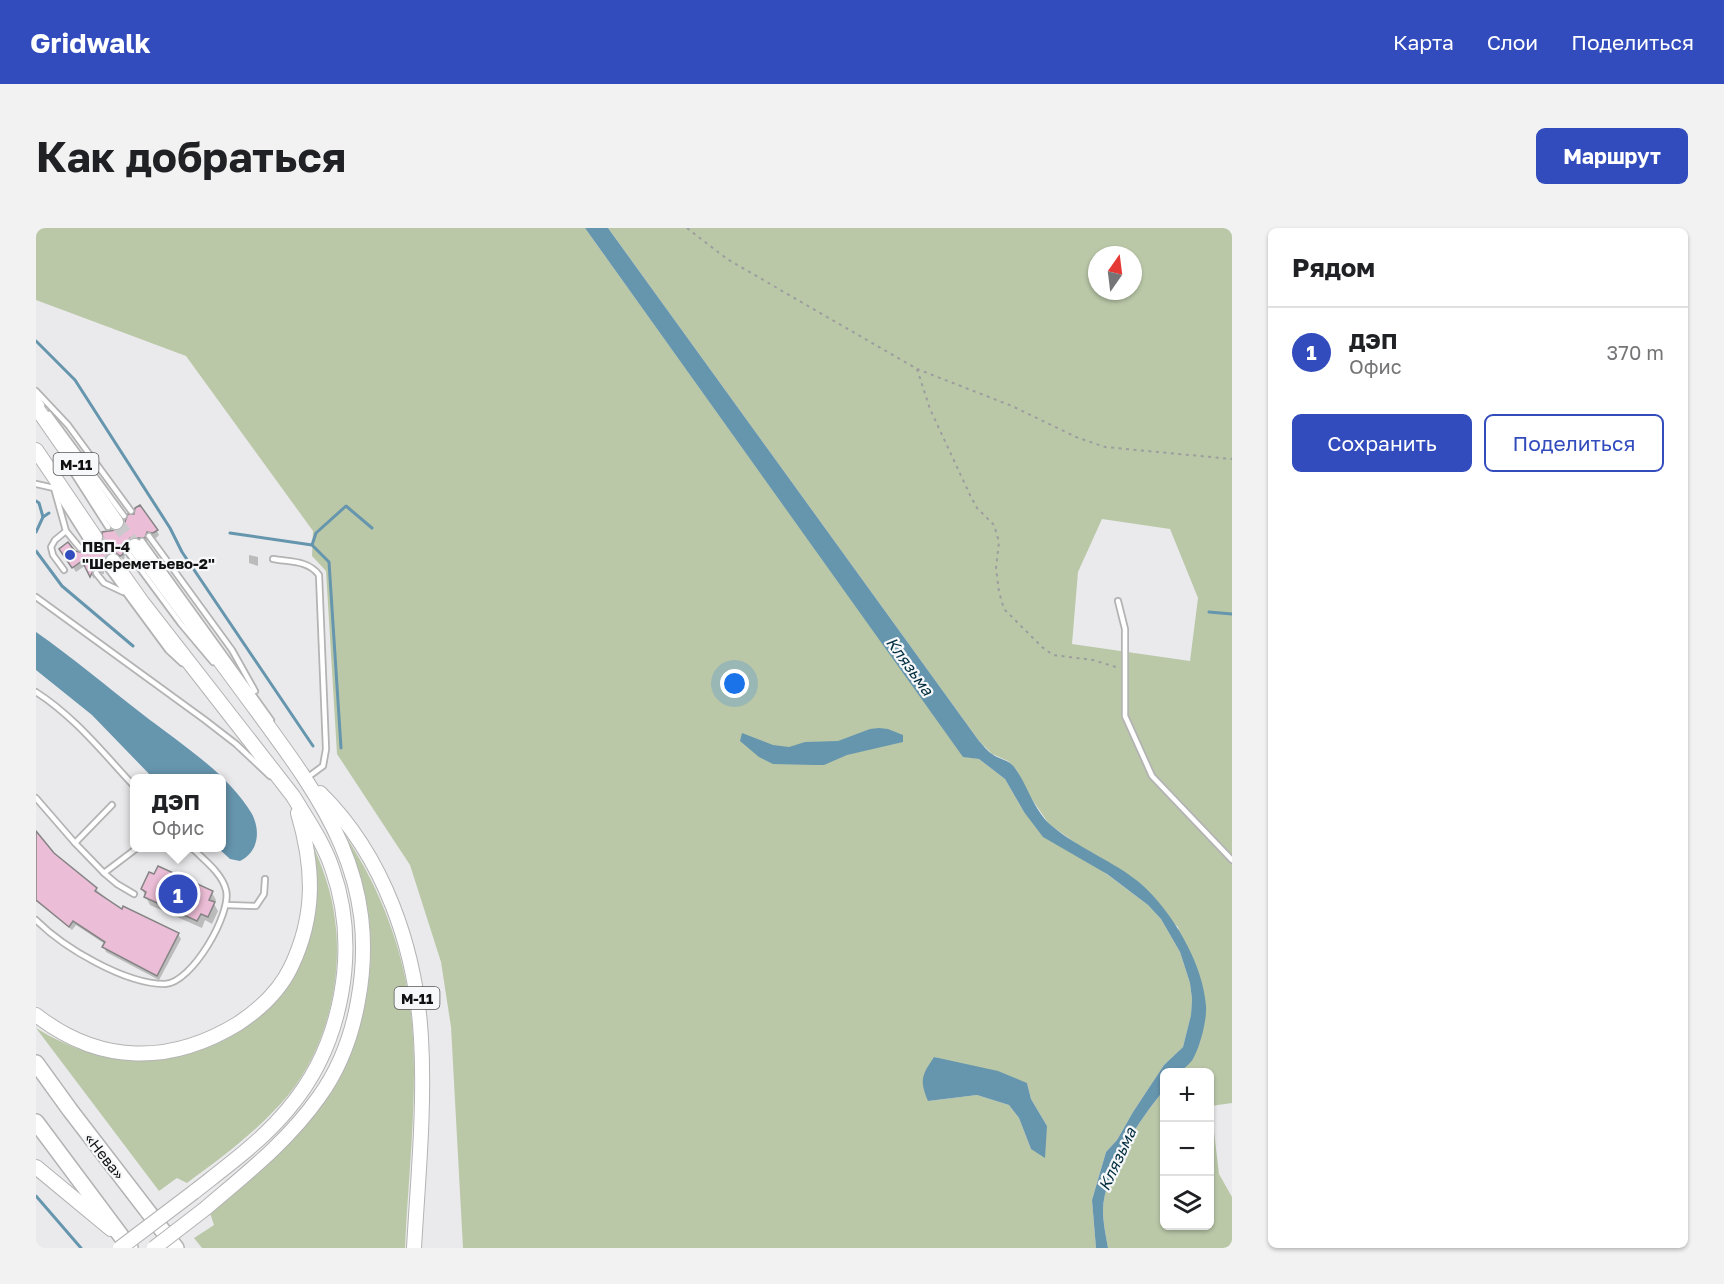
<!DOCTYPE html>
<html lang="ru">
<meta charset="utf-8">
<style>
:root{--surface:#fff;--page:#f2f2f2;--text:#202124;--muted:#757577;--line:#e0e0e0;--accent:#334cbd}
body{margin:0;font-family:"Golos Text",sans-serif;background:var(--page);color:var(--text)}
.controls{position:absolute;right:18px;bottom:18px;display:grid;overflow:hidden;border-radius:9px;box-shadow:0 2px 4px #0004}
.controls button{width:54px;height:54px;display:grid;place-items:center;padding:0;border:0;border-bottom:2px solid var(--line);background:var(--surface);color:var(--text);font:30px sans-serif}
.compass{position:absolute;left:1052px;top:18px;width:54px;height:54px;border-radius:50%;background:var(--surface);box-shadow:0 2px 4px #0004;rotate:14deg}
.you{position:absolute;left:699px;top:456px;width:21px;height:21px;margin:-15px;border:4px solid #fff;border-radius:50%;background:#1a73e8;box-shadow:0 0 0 9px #1a73e833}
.badge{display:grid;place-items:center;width:39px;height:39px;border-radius:50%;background:var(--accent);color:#fff;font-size:20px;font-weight:700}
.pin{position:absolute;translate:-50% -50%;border:3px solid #fff;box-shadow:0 2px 6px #0006}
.popup{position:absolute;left:94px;top:546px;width:96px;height:78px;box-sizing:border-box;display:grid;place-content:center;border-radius:9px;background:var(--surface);filter:drop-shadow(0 2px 4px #0005);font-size:20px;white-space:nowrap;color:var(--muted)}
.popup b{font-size:22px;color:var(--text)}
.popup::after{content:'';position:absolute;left:50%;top:100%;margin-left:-12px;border:12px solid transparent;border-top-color:var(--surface)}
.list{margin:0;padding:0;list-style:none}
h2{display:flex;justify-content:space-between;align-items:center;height:78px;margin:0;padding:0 24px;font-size:26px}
h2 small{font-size:20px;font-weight:400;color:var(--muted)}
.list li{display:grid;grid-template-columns:39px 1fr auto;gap:18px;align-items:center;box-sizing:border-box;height:90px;padding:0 24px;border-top:2px solid var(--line)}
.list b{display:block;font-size:22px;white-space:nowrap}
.list p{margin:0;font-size:20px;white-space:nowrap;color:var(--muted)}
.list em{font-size:20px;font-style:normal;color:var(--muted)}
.actions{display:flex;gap:12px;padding:18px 24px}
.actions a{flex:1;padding:14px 0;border:2px solid var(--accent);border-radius:9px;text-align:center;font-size:21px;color:var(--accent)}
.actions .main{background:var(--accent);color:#fff}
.icon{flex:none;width:33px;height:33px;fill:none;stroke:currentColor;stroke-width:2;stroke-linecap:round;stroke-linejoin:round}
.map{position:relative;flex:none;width:1196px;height:1020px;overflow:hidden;border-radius:9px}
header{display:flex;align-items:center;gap:36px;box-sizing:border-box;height:84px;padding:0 30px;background:var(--accent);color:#fff}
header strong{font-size:28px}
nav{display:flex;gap:33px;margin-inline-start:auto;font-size:21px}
.intro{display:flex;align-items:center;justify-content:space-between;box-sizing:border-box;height:144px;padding:0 36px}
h1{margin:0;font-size:42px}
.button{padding:15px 27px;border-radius:9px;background:var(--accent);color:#fff;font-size:21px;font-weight:700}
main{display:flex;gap:36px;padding:0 36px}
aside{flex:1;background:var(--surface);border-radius:9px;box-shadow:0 2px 4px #0004}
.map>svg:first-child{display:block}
</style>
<header>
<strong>Gridwalk</strong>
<nav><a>Карта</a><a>Слои</a><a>Поделиться</a></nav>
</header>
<div class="intro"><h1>Как добраться</h1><a class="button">Маршрут</a></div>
<main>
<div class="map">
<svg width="1196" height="1020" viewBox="0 0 1196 1020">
<rect width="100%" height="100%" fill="#eaeaec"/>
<g fill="#bac8a8" fill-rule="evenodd">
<path d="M0,0H549L927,528L943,531L969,551L988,584L1112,677L1125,691L1144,724L1154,755L1156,771L1155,787L1147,819L1128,837L1097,884L1081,912L1070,924L1056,972L1060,1020H427L415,799L405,734L374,637L301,526L290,343L276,328L277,303L150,128L0,72ZM898,829L991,855L995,871L1011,898L995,921L983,890L973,877L941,867L892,873Z"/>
<path d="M572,0H1196V875L1175,878L1183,946L1196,969V1020H1072C1070,1008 1067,995 1067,982C1068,944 1104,891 1128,862V998H1174V844H1144L1156,831L1165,806L1142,699L1041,616L1013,596L993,567L980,541L972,533L956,526L943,513ZM1061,27H1097V63H1061ZM1066,291L1134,301L1162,370L1154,433L1036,416L1042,344Z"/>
<path d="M309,607C349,668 373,736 377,809C381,876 372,952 369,1020H166L158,1010L178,997L174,985C208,957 243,929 272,895C320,839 341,763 333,690C330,661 319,633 309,607Z"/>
<path d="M275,613C286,638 296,664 299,692C307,750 291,818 254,865C224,901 188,928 151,955L141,950L123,963L0,800C61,838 130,844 194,809C211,800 228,787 240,772C246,764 251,753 256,744C261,735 267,726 271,716C283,683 282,647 275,613Z"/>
</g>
<g fill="#6695ae">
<path d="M549,0H572L943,513C947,517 951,523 956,526C964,532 972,531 979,540C992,558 998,583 1016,598C1042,620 1079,634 1104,655C1136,683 1167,735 1170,778C1171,793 1164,818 1157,831C1154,836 1148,840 1144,844H1128V862C1104,891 1068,944 1067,982C1067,995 1070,1008 1072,1020H1060L1056,972L1070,924L1081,912L1097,884L1128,837L1147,819L1155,787L1156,771L1154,755L1144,724L1125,691L1112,677L1071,646L1007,609L988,584L969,551L943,531L927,529Z"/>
<path d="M0,404C36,429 70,458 105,485C143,515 191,544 216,586C225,604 222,624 204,633L194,631L182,620H186V550H117L56,487L0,442Z"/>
<polygon points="843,500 852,501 867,507 867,514 811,527 788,537 779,537 737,536 723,529 704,513 706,505 737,517 753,519 769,514 802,513 834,501"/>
<path d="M898,829L962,843L991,855L995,871L1011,898L1009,930L995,921L983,890L973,877L941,867L892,873C883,852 886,847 898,829Z"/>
</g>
<g fill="#0003">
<polygon points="121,303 123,307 120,310 113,308 111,314 97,315 89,326 88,332 84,329 75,330 68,342 68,346 60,345 58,351 50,337 40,344 28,326 44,326 64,318 69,313 68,305"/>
<polygon points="213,327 222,329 222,338 213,335"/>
<polygon points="0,606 17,626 86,683 142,706 145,711 123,752 70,724 68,719 69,716 40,697 36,702 0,673"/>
<polygon points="106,661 176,665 180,672 178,676 182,683 176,696 169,692 166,700 114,677"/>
</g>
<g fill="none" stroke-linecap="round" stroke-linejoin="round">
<g stroke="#6695ae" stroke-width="3">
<polyline points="0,113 39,152 134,300 146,324 277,518"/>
<polyline points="0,273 3,275 7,289 0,304"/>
<polyline points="7,289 13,285"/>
<polyline points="194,305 276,317 293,334 305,520"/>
<polyline points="276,317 280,305 310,278 336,300"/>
<polyline points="0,323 26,358 97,418"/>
<polyline points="1173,384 1196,386"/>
<polyline points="0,968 45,1020"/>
</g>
</g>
<g fill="#ecbdd6" stroke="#858485" stroke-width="1.5">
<polygon points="104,277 122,302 117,305 111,304 109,310 94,310 87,321 87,326 84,328 80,325 72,325 66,337 66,341 64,342 58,341 54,349 46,333 36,340 23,321 32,314 39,323 44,324 48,322 48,317 52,318 64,317 67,312 66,304 86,301 92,286 98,286 99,280"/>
<polygon points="0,603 18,625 61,660 59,663 86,681 87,678 143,705 121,748 66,719 69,714 37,693 33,699 0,672"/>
<polygon points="122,638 177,663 173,672 179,674 172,689 165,686 161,693 108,669 110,664 105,661 113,644 118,646"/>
</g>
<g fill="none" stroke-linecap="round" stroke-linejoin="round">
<g stroke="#c9c9cb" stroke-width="14" stroke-dasharray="14 7" stroke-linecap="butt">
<polyline points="80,294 99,318"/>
<polyline points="59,309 77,333"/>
</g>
<g stroke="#b3b3b4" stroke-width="8">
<g id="service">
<polyline points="0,163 32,197 95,283"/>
<polyline points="0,168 6,177"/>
<polyline points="13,186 88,288"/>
<polyline points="33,238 72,299"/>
<polyline points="0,256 18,260 30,303 44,320"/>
<polyline points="19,262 52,314"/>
<polyline points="113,308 196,422 219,463"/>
<polyline points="106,313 235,492"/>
<polyline points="91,323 145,396 177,434"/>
<path d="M237,331C253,334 272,332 283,347L290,521L287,538L272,549"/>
<polyline points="70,338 132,422 146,435"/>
<polyline points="28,342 17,327 15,319 19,312 30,303"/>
<polyline points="60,345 68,355 87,364"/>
<polyline points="0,369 169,492 200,516 234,548"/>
<polyline points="1082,373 1089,401 1089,488 1116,548 1196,632"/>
<path d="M0,464C39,489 67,525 98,558"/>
<polyline points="0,570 39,615 68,645 101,620"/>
<polyline points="39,615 76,577"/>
<polyline points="68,645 81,656 98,666"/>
<polyline points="190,677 220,678 228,666 229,651"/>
<path d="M0,692C28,720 89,756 129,756C156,755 196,685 190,662C186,645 168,632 156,620"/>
</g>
</g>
<g stroke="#b3b3b4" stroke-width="16">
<g id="primary">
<polyline points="0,179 80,294"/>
<polyline points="0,222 59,309"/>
<path d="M99,318C136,368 173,418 210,468C281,565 346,644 322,773C316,807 304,840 283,869C252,913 211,945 170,980"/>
<path d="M77,333L106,374L257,568C271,591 287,614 296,640C324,719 307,816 253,880C226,913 191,938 158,964"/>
<path d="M284,565C348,628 380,721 385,810C389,879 382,950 378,1020"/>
<path d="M0,787C64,837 135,837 203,795C224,781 244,762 255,739C280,687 278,639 262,585"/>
<polyline points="0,939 75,1001"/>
</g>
</g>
<g stroke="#b3b3b4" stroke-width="18">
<g id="motorway">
<polyline points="0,835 34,882 140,1020"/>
<polyline points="0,894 94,1020"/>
</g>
</g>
<g stroke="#9d9d9e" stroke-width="2" stroke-dasharray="3 4.5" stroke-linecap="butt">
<polyline points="651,0 691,31 881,141 976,178 1040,209 1069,219 1196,231"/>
<polyline points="881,141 894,181 934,267 941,280 958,297 963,314 960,340 963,364 968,381 1006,419 1017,427 1057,432 1083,440"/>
</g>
<use href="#service" stroke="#fff" stroke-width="4.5"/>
<use href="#primary" stroke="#fff" stroke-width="14"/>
<use href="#motorway" stroke="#fff" stroke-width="15"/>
<g stroke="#b3b3b4" stroke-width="16" stroke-linecap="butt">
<g id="primary-bridge">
<polyline points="84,1020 158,964"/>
<polyline points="118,1020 170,980"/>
</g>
</g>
<use href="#primary-bridge" stroke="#fff" stroke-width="14"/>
</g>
<circle fill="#334cbd" stroke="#f7f8f9" stroke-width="2" cx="34" cy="327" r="6"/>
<g text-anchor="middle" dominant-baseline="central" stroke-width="4.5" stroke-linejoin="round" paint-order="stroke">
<g fill="#f7f8f9" stroke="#565657" stroke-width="1.5">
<rect x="17.5" y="225" width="45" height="22" rx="4.5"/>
<rect x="358.5" y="759" width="45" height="22" rx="4.5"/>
</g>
<g font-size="14" font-weight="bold" fill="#111">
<text x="40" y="236">М-11</text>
<text x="381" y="770">М-11</text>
</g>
<g font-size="15" font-weight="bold" fill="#111" stroke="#f7f8f9" text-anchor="start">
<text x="46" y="318">ПВП-4<tspan x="46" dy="17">"Шереметьево-2"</tspan></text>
</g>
<g font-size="15" fill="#111" stroke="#f7f8f9">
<text transform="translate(69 928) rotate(52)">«Нева»</text>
</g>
<g font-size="16" font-style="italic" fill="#032e40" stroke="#f7f8f9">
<text transform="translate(874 438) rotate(54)">Клязьма</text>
<text transform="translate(1081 931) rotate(-65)">Клязьма</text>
</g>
</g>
</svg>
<div class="controls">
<button>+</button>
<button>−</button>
<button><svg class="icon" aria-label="layers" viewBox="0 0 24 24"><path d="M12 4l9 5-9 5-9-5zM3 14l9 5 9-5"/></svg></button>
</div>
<svg class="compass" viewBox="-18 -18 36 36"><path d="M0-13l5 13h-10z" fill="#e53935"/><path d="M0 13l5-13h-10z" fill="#757577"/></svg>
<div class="you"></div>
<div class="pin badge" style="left:142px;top:666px">1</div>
<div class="popup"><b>ДЭП</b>Офис</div>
</div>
<aside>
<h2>Рядом<small></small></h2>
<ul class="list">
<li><span class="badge">1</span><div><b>ДЭП</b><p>Офис</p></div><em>370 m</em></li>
</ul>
<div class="actions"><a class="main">Сохранить</a><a>Поделиться</a></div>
</aside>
</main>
